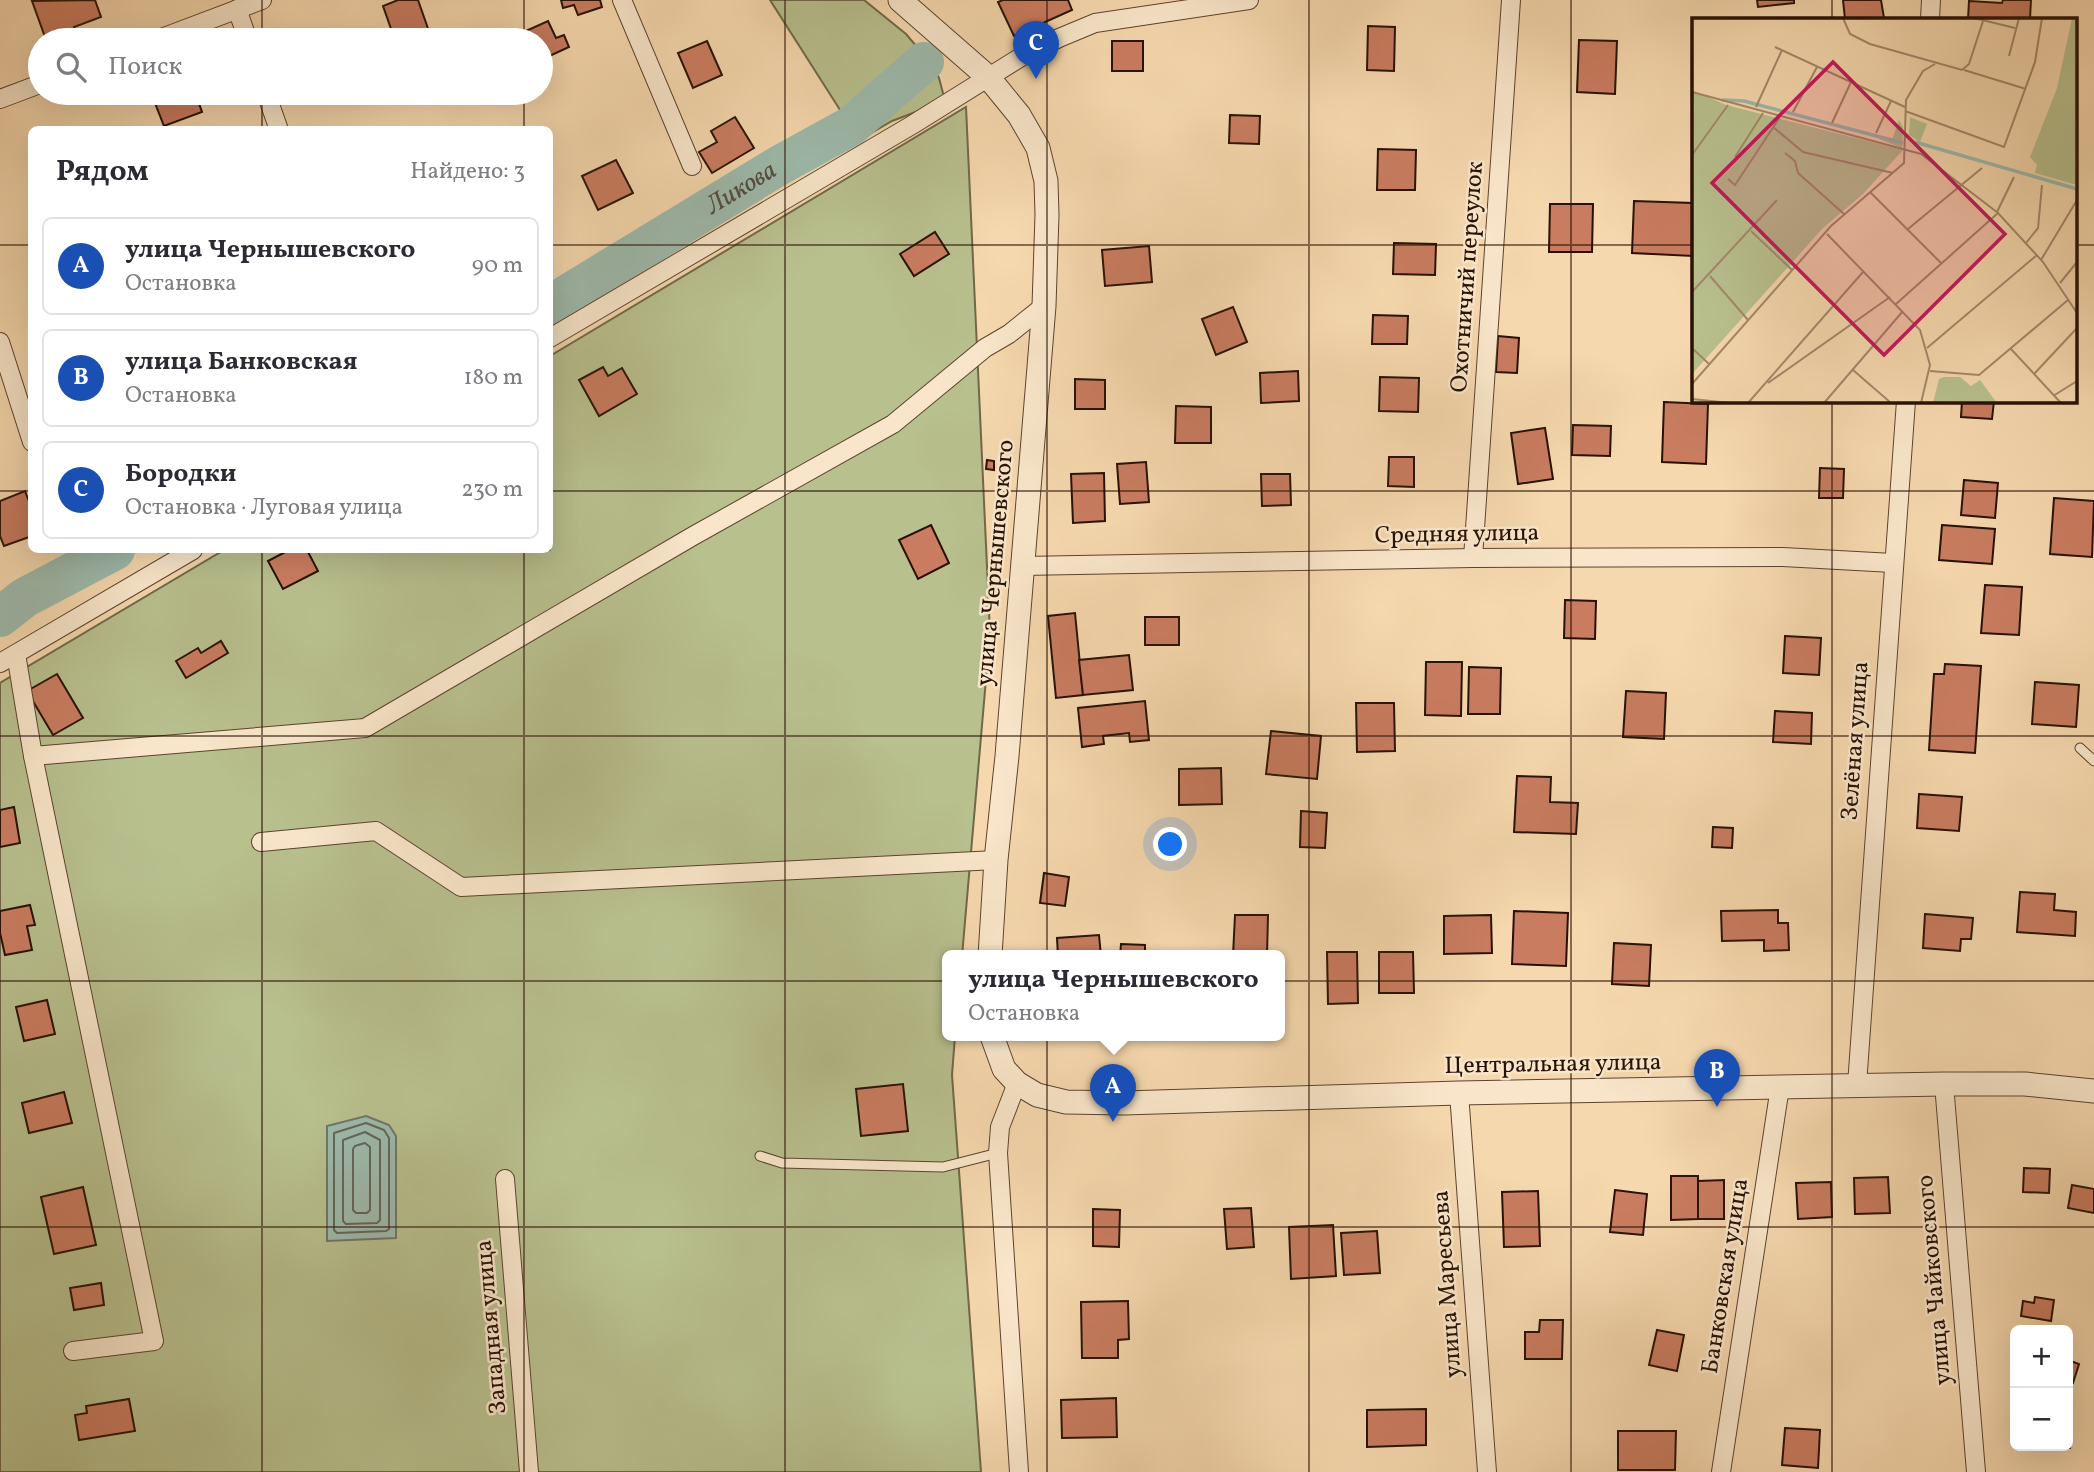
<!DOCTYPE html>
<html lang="ru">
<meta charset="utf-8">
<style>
:root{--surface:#fff;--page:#f7f7f7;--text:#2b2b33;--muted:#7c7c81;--line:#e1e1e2;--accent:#d93025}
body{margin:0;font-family:Vollkorn,serif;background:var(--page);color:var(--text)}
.controls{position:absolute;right:21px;bottom:21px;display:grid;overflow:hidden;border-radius:10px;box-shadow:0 7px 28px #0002}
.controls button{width:63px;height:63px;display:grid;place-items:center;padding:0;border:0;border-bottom:2px solid var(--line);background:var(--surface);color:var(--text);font:35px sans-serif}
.you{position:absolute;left:1171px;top:845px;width:24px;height:24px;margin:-18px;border:5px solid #fff;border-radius:50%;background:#1a73e8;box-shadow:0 0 0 10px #1a73e833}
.badge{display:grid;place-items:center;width:46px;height:46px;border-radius:50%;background:var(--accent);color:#fff;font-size:23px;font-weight:700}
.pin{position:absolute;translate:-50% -58px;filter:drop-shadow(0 2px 4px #0008)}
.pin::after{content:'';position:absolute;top:37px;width:24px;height:21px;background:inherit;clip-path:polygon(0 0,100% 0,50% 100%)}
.popup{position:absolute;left:942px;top:950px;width:343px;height:91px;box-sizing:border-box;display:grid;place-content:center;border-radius:10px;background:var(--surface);filter:drop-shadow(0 2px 5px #0005);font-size:23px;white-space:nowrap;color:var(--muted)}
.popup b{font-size:26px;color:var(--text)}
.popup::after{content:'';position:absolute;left:50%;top:100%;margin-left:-14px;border:14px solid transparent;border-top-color:var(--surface)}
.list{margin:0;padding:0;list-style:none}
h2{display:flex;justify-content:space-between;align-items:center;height:91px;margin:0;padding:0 28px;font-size:30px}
h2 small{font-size:23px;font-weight:400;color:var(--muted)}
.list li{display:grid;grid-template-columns:46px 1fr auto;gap:21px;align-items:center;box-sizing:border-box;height:98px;margin:0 14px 14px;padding:0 14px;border:2px solid var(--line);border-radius:10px}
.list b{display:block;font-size:26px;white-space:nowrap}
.list p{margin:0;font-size:23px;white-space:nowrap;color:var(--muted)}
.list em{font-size:23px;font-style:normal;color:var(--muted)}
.icon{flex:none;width:38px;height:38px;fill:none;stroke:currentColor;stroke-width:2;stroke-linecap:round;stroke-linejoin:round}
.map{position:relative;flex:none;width:2094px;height:1472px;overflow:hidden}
.search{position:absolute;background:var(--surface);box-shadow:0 7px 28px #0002;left:28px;top:28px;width:525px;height:77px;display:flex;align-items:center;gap:18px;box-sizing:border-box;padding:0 24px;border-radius:38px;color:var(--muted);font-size:26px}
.panel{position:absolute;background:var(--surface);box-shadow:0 7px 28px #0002;left:28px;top:126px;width:525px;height:427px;border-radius:10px}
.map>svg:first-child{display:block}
</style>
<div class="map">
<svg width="2094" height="1472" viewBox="0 0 2094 1472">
<rect width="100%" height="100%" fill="#f6d8ae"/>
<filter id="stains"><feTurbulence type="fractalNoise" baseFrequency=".00286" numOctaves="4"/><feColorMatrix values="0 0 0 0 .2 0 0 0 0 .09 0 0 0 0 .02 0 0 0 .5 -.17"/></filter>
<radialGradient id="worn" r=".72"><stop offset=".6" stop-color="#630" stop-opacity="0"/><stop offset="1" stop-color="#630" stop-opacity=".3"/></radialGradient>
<g fill="#b8c08e" stroke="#706849" stroke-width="2">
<polygon points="770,0 864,0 906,34 929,61 939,78 944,97 921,110 892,121 791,180 772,187 752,186 747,179 753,171 827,127 842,113"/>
<polygon points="966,107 990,633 962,956 947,956 947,1036 955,1036 952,1075 981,1472 0,1472 0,683 224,550 550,550 550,356"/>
</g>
<polygon fill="#9dbaac" stroke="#6e7669" stroke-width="2" points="366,1116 389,1125 396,1136 396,1238 327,1241 327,1126"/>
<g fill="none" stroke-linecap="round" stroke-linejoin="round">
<g stroke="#626658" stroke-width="2">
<polygon points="366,1123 384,1130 389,1138 389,1229 386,1231 337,1233 334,1230 334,1133"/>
<polygon points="365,1132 380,1140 380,1220 377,1223 346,1224 343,1221 343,1140"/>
<polygon points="365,1143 370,1147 370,1210 367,1213 356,1213 353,1210 353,1149 355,1146"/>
</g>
<g stroke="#9dbaac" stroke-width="40">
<path id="s1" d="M550,305L780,165L851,126L924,62"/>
<polyline points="0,617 24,598 115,550"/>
</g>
</g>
<g fill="#c97c60" stroke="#281104" stroke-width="2">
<polygon points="95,0 101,17 74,27 77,36 66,40 62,40 59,32 45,37 32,1"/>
<polygon points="398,0 418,0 432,40 395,40 383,6"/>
<polygon points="561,0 600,0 602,7 578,15 574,5 563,8"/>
<polygon points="1003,0 1068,0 1072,10 1014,36 998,2"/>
<polygon points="1757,0 1794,0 1794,3 1758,7"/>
<polygon points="1843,0 1881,0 1884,18 1845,19"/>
<polygon points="2003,0 2031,0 2030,19 1968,19 1969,1 2002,3"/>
<polygon points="548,21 556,38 564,35 569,47 541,60 541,40 521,40 519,34"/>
<polygon points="1368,26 1395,27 1394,71 1367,70"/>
<polygon points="1579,40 1617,41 1615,94 1577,92"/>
<polygon points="707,41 722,75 693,88 678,53"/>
<rect x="1112" y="41" width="31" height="30"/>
<polygon points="151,93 201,93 196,95 202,112 164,126"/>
<polygon points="1230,115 1260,116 1259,144 1229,143"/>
<polygon points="735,117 754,148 712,173 699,152 717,142 711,131"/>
<polygon points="1378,149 1416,150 1415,190 1377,190"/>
<polygon points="616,160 633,193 598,210 582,176"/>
<polygon points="1634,201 1693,203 1693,256 1632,253"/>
<polygon points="1550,204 1593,204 1592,252 1549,252"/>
<polygon points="935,232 949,254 914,276 900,254"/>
<polygon points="1394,243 1436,244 1435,275 1393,274"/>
<polygon points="1149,246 1152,282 1105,286 1102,250"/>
<polygon points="1233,307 1247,342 1216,355 1202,319"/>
<polygon points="1373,315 1408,316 1407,344 1372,344"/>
<polygon points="1498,336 1519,338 1517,373 1496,372"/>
<polygon points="603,367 608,376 622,368 637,394 599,416 579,380"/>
<polygon points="1298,371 1299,401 1261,403 1260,373"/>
<polygon points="1380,377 1419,378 1418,412 1379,411"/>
<polygon points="1075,379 1105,380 1105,409 1075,409"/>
<polygon points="1962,401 1994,401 1992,419 1961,417"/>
<polygon points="1664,402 1708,404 1706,464 1662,462"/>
<polygon points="1176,406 1211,407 1211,443 1175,443"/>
<polygon points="1573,425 1611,426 1610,456 1572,455"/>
<polygon points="1545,428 1553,479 1518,484 1511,433"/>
<polygon points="1389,457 1414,457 1414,487 1388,486"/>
<polygon points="987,460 994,461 994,470 986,469"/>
<polygon points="1146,462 1149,502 1120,504 1117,464"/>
<polygon points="1820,468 1844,469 1843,498 1819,498"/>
<polygon points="1104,473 1105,521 1073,523 1071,474"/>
<polygon points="1261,474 1290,474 1291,505 1262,506"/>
<polygon points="1964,480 1998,483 1995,518 1961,515"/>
<polygon points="25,491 32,509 32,536 4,546 0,536 0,501"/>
<polygon points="2054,498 2094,501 2092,557 2050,554"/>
<polygon points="931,525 949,563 918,579 899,540"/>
<polygon points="1942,525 1995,529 1992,564 1939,560"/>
<polygon points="289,550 307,550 318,571 283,589 268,561"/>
<polygon points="1985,585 2022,587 2019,635 1981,633"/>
<polygon points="1565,600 1596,601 1595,639 1564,638"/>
<polygon points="1075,613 1083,695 1056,698 1048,616"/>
<rect x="1145" y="617" width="34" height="28"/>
<polygon points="1785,636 1821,638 1819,675 1783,673"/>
<polygon points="221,641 228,653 186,678 176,661 198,648 201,653"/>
<polygon points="1129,655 1133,690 1083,695 1079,660"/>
<polygon points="1426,662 1462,662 1461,716 1425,715"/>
<polygon points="1945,664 1981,666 1975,753 1929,750 1934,674 1944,674"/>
<polygon points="1469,667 1501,668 1500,714 1468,714"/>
<polygon points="57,674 83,718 53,735 27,691"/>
<polygon points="2035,682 2079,685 2076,727 2032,724"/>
<polygon points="1626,691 1666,693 1664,739 1623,737"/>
<polygon points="1145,701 1149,740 1130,742 1129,733 1103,736 1104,744 1082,747 1078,708"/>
<polygon points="1356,703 1394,703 1395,751 1357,752"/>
<polygon points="1775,711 1812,713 1811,744 1773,742"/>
<polygon points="1271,731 1321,736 1317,779 1266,774"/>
<polygon points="1221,768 1222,804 1179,805 1179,769"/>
<polygon points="1517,776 1551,777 1550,802 1578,803 1576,834 1514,832"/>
<polygon points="1919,794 1962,797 1959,831 1917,828"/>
<polygon points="14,807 20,843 0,847 0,810"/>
<polygon points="1301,811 1327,813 1325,848 1300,847"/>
<polygon points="1713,827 1733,828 1732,848 1712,847"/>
<polygon points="1044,873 1069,877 1065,906 1040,903"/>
<polygon points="2020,892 2055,894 2054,910 2076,912 2075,936 2017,932"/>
<polygon points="30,905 35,925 27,926 32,950 5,955 0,933 0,911"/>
<polygon points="1778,910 1778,923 1788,923 1789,950 1764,951 1764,940 1722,941 1721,911"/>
<polygon points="1514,911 1568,913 1566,966 1512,964"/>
<polygon points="1925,914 1973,918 1971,939 1961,939 1960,951 1923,948"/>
<polygon points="1235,915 1268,915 1267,956 1233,956"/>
<polygon points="1491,915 1492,953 1444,954 1444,916"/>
<polygon points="1099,935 1101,956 1058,956 1057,938"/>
<polygon points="1614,943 1651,945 1649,986 1612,984"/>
<polygon points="1121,944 1145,945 1145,956 1120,956"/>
<polygon points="1327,952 1357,952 1358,1003 1328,1004"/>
<polygon points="1379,952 1413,952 1414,993 1379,993"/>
<polygon points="47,1000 55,1034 24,1041 16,1007"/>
<polygon points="903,1084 908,1131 861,1136 856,1089"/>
<polygon points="64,1092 72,1123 29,1133 22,1103"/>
<polygon points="2024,1168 2050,1169 2049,1193 2023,1192"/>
<polygon points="1671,1176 1698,1176 1698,1219 1671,1220"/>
<polygon points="1888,1177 1890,1213 1855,1214 1854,1178"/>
<polygon points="1724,1180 1724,1219 1698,1219 1698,1181"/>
<polygon points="1831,1182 1832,1217 1798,1219 1796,1183"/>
<polygon points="2072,1185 2094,1189 2094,1213 2068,1208"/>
<polygon points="83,1187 96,1245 54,1254 41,1197"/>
<polygon points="1615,1190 1647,1194 1643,1235 1610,1232"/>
<polygon points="1538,1191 1540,1246 1504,1247 1502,1192"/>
<polygon points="1251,1208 1254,1247 1227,1249 1224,1209"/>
<polygon points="1093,1209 1120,1210 1119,1247 1093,1246"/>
<polygon points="1333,1225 1336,1276 1291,1279 1289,1227"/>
<polygon points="1377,1231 1380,1273 1344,1275 1341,1233"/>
<polygon points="101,1283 104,1305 74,1310 70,1288"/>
<polygon points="2035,1297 2054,1300 2051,1321 2021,1316 2023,1301 2034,1303"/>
<polygon points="1128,1301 1129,1339 1118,1340 1118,1358 1082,1358 1081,1302"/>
<polygon points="1540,1320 1563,1320 1562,1359 1525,1359 1525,1332 1539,1332"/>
<polygon points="1657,1330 1684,1335 1677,1371 1649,1365"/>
<polygon points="2068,1360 2079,1364 2073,1383 2068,1381"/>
<polygon points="1116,1398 1117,1437 1062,1438 1061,1400"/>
<polygon points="129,1399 135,1431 79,1440 75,1415 87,1413 86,1406"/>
<polygon points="2068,1406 2072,1406 2070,1448 2049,1447 2068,1446"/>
<polygon points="1426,1409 1426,1445 1367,1447 1367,1410"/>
<polygon points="1785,1428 1820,1430 1818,1468 1782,1465"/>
<polygon points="1618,1431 1676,1431 1675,1470 1618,1470"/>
</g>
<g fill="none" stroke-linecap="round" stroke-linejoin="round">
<g stroke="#5c432e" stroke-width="11">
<g id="service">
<polyline points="2080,748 2094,761"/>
<polyline points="760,1156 782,1163 943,1167 998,1153"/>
</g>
</g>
<g stroke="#5c432e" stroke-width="20">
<g id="minor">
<polyline points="622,0 692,166"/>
<polyline points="237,9 248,40"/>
<polyline points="1930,19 1931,0"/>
<polyline points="156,40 262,0"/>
<polyline points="266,93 279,130"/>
<polyline points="0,99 40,84"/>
<polyline points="550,338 912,125 1021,57 1059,38 1095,23 1249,0"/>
<polyline points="0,342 32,442"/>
<polyline points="1473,558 1511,0"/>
<polyline points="1022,566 1473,558 1783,557 1893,563"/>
<polyline points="16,654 33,756 154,1341 73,1351"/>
<polyline points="0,663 193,550"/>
<polyline points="33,756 365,728 693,536 893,424 985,348 1009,334 1044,306"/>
<polyline points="261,842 376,831 461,887 996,860"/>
<polyline points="1017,1083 1000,1127 998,1153 1019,1472"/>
<polyline points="1944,1084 1976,1472"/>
<polyline points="1857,1085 1906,401"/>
<polyline points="1459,1093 1487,1472"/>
<polyline points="505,1179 529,1472"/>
<polyline points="1721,1472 1780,1087"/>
</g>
</g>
<g stroke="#5c432e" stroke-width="25">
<g id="tertiary">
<polyline points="900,0 988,77 1019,115 1038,148 1046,181 1047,215 1044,306 1007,756 996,860 990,956"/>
<polyline points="992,1036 1004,1069 1017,1083 1037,1095 1066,1102 1124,1103 1459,1093 1944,1084 2025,1084 2094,1091"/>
</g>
</g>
<use href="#service" stroke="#f9e6ca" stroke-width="9"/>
<use href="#minor" stroke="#f9e6ca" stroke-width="18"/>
<use href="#tertiary" stroke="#f9e6ca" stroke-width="23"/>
</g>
<path fill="none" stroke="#281104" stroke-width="2" stroke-opacity="0.55" d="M262,0V40M524,0V40M785,0V1472M1047,0V1472M1309,0V1472M1571,0V1472M1832,0V19M262,93V130M524,93V130M0,245H32M550,245H1693M2075,245H2094M1832,401V1472M0,491H32M550,491H2094M262,550V1472M524,550V1472M0,736H2094M0,981H2094M0,1227H2094"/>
<g text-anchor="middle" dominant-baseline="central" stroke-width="5" stroke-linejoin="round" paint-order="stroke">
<g font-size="24" fill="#281104" stroke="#f9e6ca">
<text transform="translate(1468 277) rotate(-86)">Охотничий переулок</text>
<text transform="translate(1457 535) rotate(-1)">Средняя улица</text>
<text transform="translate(996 563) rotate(-85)">улица Чернышевского</text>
<text transform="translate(1856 741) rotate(-86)">Зелёная улица</text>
<text transform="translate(1553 1065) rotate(-1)">Центральная улица</text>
<text transform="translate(1726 1276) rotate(-81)">Банковская улица</text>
<text transform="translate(1935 1280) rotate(-95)">улица Чайковского</text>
<text transform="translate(1448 1284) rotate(-94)">улица Маресьева</text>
<text transform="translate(492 1327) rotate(-95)">Западная улица</text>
</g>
<g font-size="26" font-style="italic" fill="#514c3f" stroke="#f9e6ca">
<text stroke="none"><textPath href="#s1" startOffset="224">Ликова</textPath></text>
</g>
</g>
<g transform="translate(1692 18)">
<rect width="385" height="385" fill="#f6d8ae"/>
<path d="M380,0H385V167L343,155L345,147L338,139L365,70ZM0,72L34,87L211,132L170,177L131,210L0,356ZM218,99L235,106L228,124L217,117ZM207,102L211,109L210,130L187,121L200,122ZM252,359H268L279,368L288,362L305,385H241L247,361Z" fill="#b8c08e"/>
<path fill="none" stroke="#9dbaac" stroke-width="3.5" d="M30,82L52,83L211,125M223,124L385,171"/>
<path fill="none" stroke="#a4886a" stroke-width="2" d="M151,0L158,16L178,26L270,52L277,46L292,0M282,0L323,10M83,29L213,89M317,38L327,0M272,52L334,71M0,74L229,136L306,195L351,244L385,295M64,89L90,32M213,93L312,129L343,44L350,0M101,94L125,49M140,105L159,64M81,109L111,134L201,155M184,115L199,83M93,135L103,143L106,155L152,196M0,137L36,87M43,139L71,95M36,161L43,167L88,99M178,174L250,246M305,194L322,159M216,211L290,150M59,213L100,252M135,216L228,312L238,347L229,385M334,225L346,210L350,167M349,242L385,182M18,258L56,302M368,265L385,244M0,274L85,182M204,286L306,195M0,330L17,346M235,330L345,237M319,331L369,385M161,352L199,385M238,353L287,357L376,282M342,356L385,310M76,365L198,279M0,366L139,208L212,145L214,82L231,53L243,46M361,378L385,363M0,381L38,385M56,385L171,254M132,385L211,293"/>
<path fill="#c2185b" fill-opacity="0.15" stroke="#c2185b" stroke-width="3.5" d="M141,44L313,216L192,337L20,165Z"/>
<rect width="385" height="385" fill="none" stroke="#281104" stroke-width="3.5"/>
</g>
<rect width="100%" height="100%" filter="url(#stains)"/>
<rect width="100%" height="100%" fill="url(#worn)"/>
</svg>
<div class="controls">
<button>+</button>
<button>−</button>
</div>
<div class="you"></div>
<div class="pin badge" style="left:1113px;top:1122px;background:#1a4fb4">A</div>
<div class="popup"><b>улица Чернышевского</b>Остановка</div>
<div class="pin badge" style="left:1717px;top:1107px;background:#1a4fb4">B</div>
<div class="pin badge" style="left:1036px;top:79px;background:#1a4fb4">C</div>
<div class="search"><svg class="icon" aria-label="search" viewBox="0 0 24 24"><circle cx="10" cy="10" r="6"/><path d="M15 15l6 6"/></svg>Поиск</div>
<section class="panel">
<h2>Рядом<small>Найдено: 3</small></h2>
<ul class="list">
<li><span class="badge" style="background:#1a4fb4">A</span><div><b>улица Чернышевского</b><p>Остановка</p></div><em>90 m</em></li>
<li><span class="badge" style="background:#1a4fb4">B</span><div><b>улица Банковская</b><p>Остановка</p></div><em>180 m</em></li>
<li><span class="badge" style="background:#1a4fb4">C</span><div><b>Бородки</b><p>Остановка · Луговая улица</p></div><em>230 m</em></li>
</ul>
</section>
</div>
